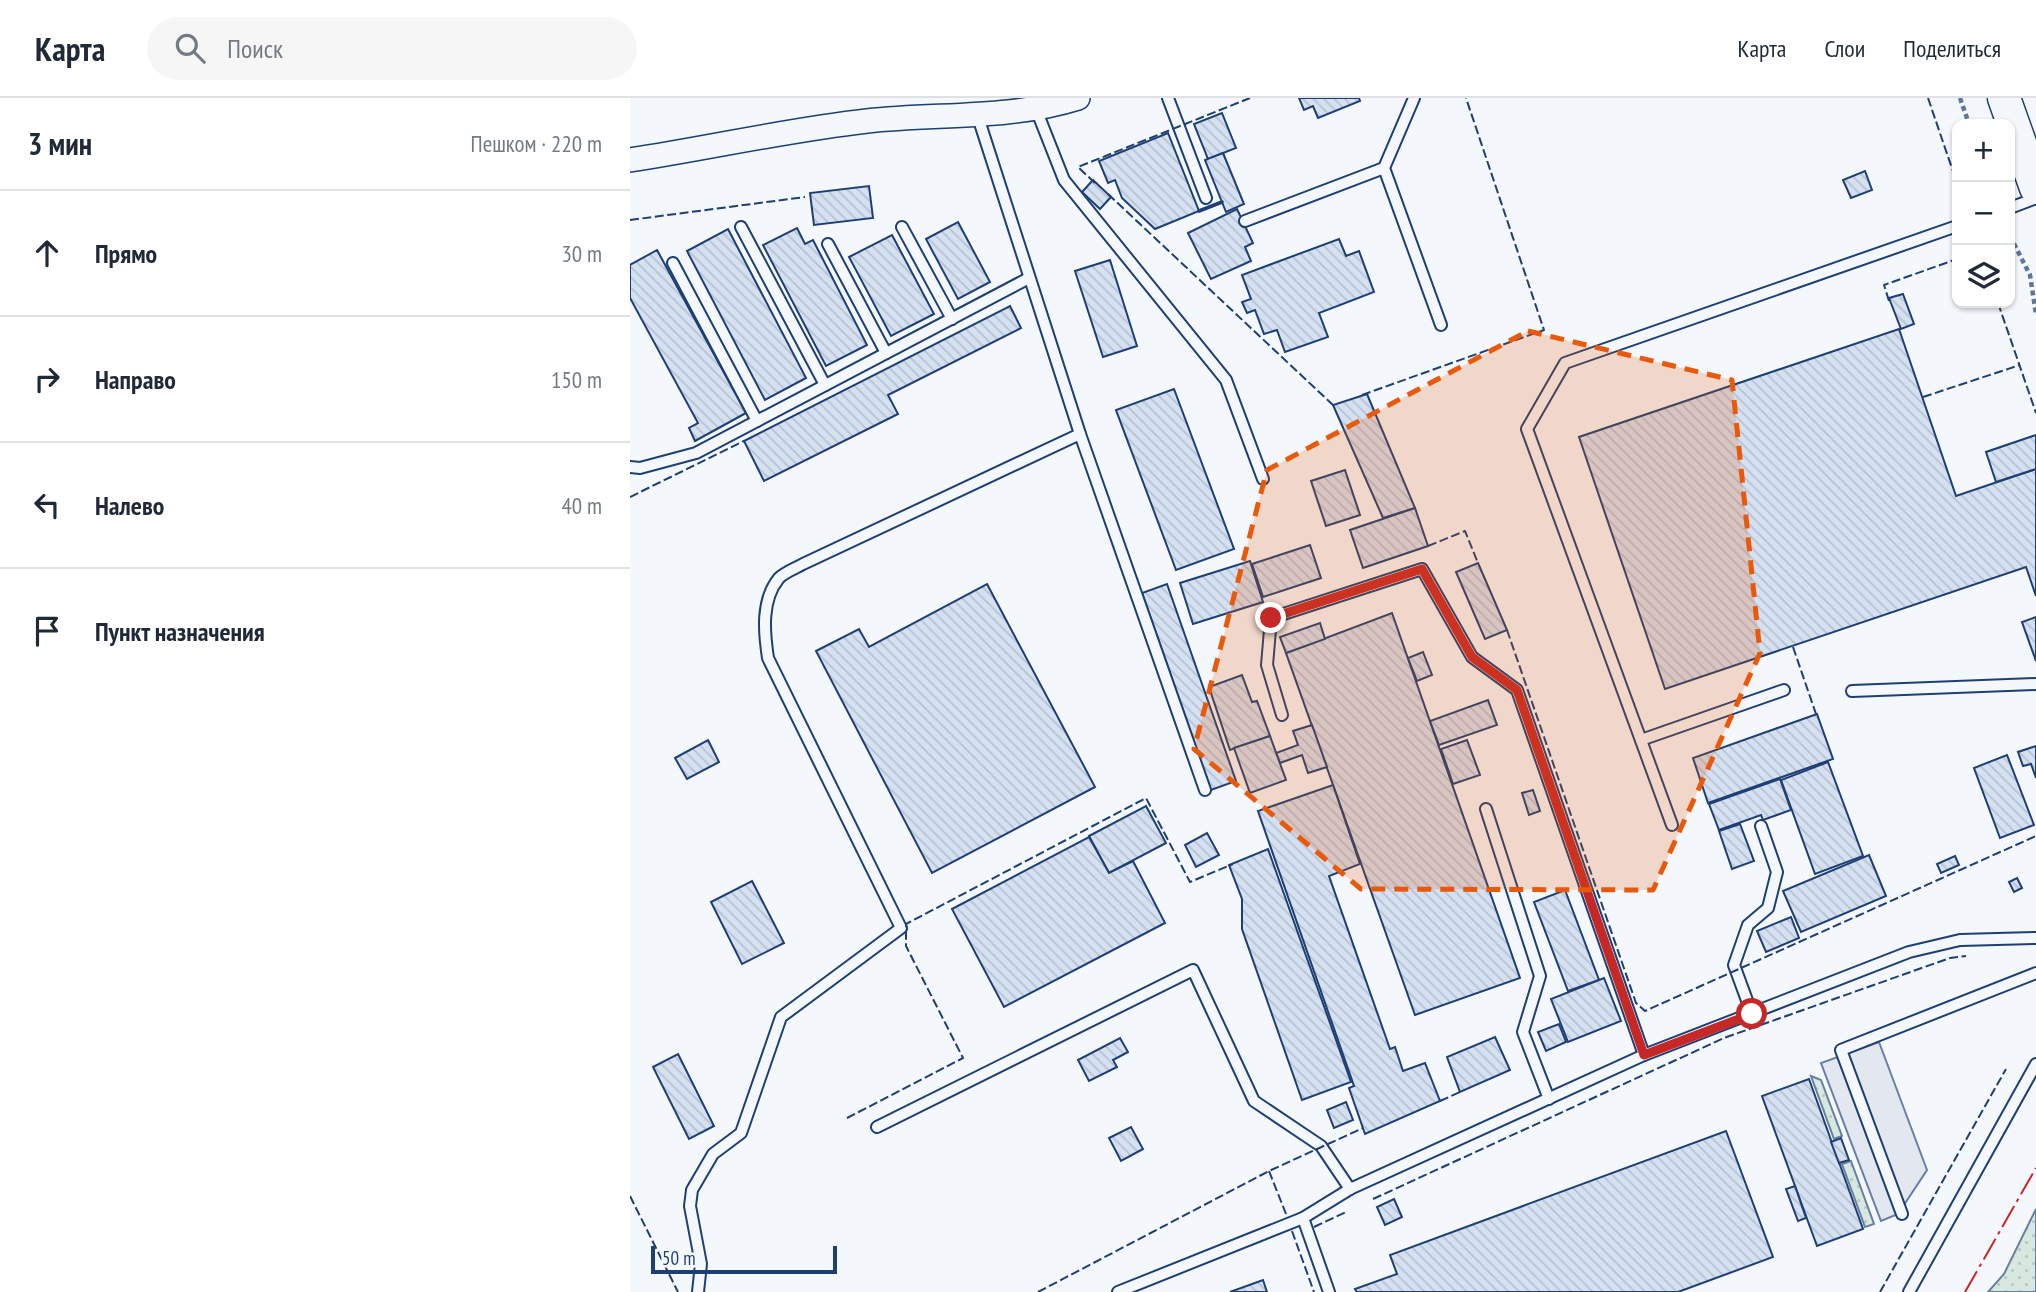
<!DOCTYPE html>
<html lang="ru">
<meta charset="utf-8">
<style>
:root{--surface:#fff;--page:#f6f6f7;--text:#1f2937;--muted:#747a83;--line:#e0e1e3}
body{margin:0;font-family:"PT Sans Narrow",sans-serif;background:var(--page);color:var(--text)}
.controls{position:absolute;right:21px;top:21px;display:grid;overflow:hidden;border-radius:14px;box-shadow:0 2px 5px #0004}
.controls button{width:63px;height:63px;display:grid;place-items:center;padding:0;border:0;border-bottom:2px solid var(--line);background:var(--surface);color:var(--text);font:35px sans-serif}
.scale{position:absolute;left:21px;bottom:18px;width:186px;box-sizing:border-box;padding-left:7px;border:4px solid #1d3f73;border-top:0;font-size:19px;line-height:24px;white-space:nowrap;color:#1d3f73;-webkit-text-stroke:5px #f4f7fb;paint-order:stroke}
.stop{position:absolute;width:21px;height:21px;margin:-16px;border:5px solid #c62828;border-radius:50%;background:#fff}
.stop.end{background:#c62828;border-color:#fff;box-shadow:0 2px 7px #0008}
.list{margin:0;padding:0;list-style:none}
h2{display:flex;justify-content:space-between;align-items:center;height:91px;margin:0;padding:0 28px;font-size:30px}
h2 small{font-size:23px;font-weight:400;color:var(--muted)}
.list li{display:grid;grid-template-columns:46px 1fr auto;gap:21px;align-items:center;box-sizing:border-box;height:126px;padding:0 28px;border-top:2px solid var(--line)}
.list b{display:block;font-size:26px;white-space:nowrap}
.list em{font-size:23px;font-style:normal;color:var(--muted)}
.icon{flex:none;width:38px;height:38px;fill:none;stroke:currentColor;stroke-width:2;stroke-linecap:round;stroke-linejoin:round}
.map{position:relative;flex:none;width:1406px;height:1194px;overflow:hidden}
header{display:flex;align-items:center;gap:42px;box-sizing:border-box;height:98px;padding:0 35px;background:var(--surface);border-bottom:2px solid var(--line)}
header strong{font-size:33px}
nav{display:flex;gap:38px;margin-inline-start:auto;font-size:24px}
.search{width:490px;height:63px;background:var(--page);display:flex;align-items:center;gap:18px;box-sizing:border-box;padding:0 24px;border-radius:38px;color:var(--muted);font-size:26px}
main{display:flex}
aside{flex:1;background:var(--surface)}
.map>svg:first-child{display:block}
</style>
<header>
<strong>Карта</strong>
<div class="search"><svg class="icon" aria-label="search" viewBox="0 0 24 24"><circle cx="10" cy="10" r="6"/><path d="M15 15l6 6"/></svg>Поиск</div>
<nav><a>Карта</a><a>Слои</a><a>Поделиться</a></nav>
</header>
<main>
<aside>
<h2>3 мин<small>Пешком · 220 m</small></h2>
<ul class="list">
<li><svg class="icon" aria-label="ahead" viewBox="0 0 24 24"><path d="M12 20V5M6 11l6-6 6 6"/></svg><div><b>Прямо</b></div><em>30 m</em></li>
<li><svg class="icon" aria-label="right" viewBox="0 0 24 24"><path d="M7 20v-9h11M14 6l5 5-5 5"/></svg><div><b>Направо</b></div><em>150 m</em></li>
<li><svg class="icon" aria-label="left" viewBox="0 0 24 24"><path d="M17 20v-9H6M10 6l-5 5 5 5"/></svg><div><b>Налево</b></div><em>40 m</em></li>
<li><svg class="icon" aria-label="arrive" viewBox="0 0 24 24"><path d="M6 21V4h12l-3 4 3 4H6"/></svg><div><b>Пункт назначения</b></div></li>
</ul>
</aside>
<div class="map">
<svg width="1406" height="1194" viewBox="0 0 1406 1194">
<defs>
<pattern id="grass-dots" width="8" height="8" patternUnits="userSpaceOnUse" patternTransform="scale(1.75)"><rect width="8" height="8" fill="#d7e8df"/><path d="M2 2h.1M6 6h.1" fill="none" stroke="#b8c8c3" stroke-width="1.8" stroke-linecap="round"/></pattern>
<pattern id="building-back-hatch" width="6" height="6" patternUnits="userSpaceOnUse" patternTransform="scale(1.75)"><rect width="6" height="6" fill="#d5e0f0"/><path d="M-1 5l2 2M0 0l6 6M5-1l2 2" fill="none" stroke="#b6c1d1"/></pattern>
</defs>
<rect width="100%" height="100%" fill="#f4f7fb"/>
<g fill="url(#grass-dots)" stroke="#687fa3" stroke-width="2">
<polygon points="1181,978 1191,982 1212,1038 1204,1041"/>
<polygon points="1221,1063 1244,1126 1235,1129 1212,1066"/>
<polygon points="1406,1111 1406,1194 1358,1194 1374,1176"/>
</g>
<polygon fill="#e3e8f0" stroke="#687fa3" stroke-width="2" points="1249,944 1297,1072 1268,1116 1251,1123 1191,965"/>
<g fill="url(#building-back-hatch)" stroke="#1d3f73" stroke-width="2">
<polygon points="669,0 729,0 730,3 688,20 683,8 674,12"/>
<polygon points="592,15 606,50 578,61 564,26"/>
<polygon points="538,35 569,113 525,131 492,100 485,82 478,85 469,63"/>
<polygon points="593,55 614,106 596,114 575,62"/>
<polygon points="1235,73 1242,92 1221,100 1213,82"/>
<polygon points="463,82 481,99 470,111 452,94"/>
<polygon points="239,88 243,120 184,127 180,95"/>
<polygon points="607,111 623,145 615,149 621,163 581,181 558,135"/>
<polygon points="328,124 360,184 328,201 296,141"/>
<polygon points="167,130 175,146 183,142 237,247 196,268 133,147"/>
<polygon points="98,131 176,280 135,302 57,153"/>
<polygon points="262,137 304,216 261,238 219,159"/>
<polygon points="709,141 716,158 729,153 744,194 689,215 698,239 655,254 647,232 634,236 625,212 617,215 612,204 621,201 612,177"/>
<polygon points="27,152 116,315 65,343 59,330 68,325 0,200 0,167"/>
<polygon points="480,162 507,248 473,259 445,173"/>
<polygon points="1273,196 1284,226 1271,231 1259,200"/>
<polygon points="380,208 391,230 258,297 268,316 134,383 114,343"/>
<polygon points="1269,231 1326,398 1406,371 1406,498 1396,469 1035,591 949,339"/>
<polygon points="544,291 604,451 546,472 486,312"/>
<polygon points="737,296 785,410 753,420 703,307"/>
<polygon points="1406,337 1406,371 1366,384 1356,354"/>
<polygon points="715,372 730,417 696,428 681,383"/>
<polygon points="785,410 798,448 733,470 720,432"/>
<polygon points="680,447 691,480 633,499 622,466"/>
<polygon points="620,463 633,504 563,526 550,485"/>
<polygon points="848,465 877,532 855,541 826,474"/>
<polygon points="357,486 465,689 302,775 186,553 229,531 239,549"/>
<polygon points="537,486 606,683 581,692 512,495"/>
<polygon points="762,515 890,880 785,917 656,555"/>
<polygon points="1406,519 1406,563 1392,524"/>
<polygon points="690,525 695,541 656,555 650,539"/>
<polygon points="793,554 802,577 787,583 778,560"/>
<polygon points="612,577 622,604 627,603 640,638 600,652 579,589"/>
<polygon points="858,602 867,627 809,647 800,623"/>
<polygon points="1187,616 1203,661 1078,705 1063,660"/>
<polygon points="682,627 697,669 678,675 672,657 650,665 646,655 668,647 663,633"/>
<polygon points="640,638 656,682 620,695 604,650"/>
<polygon points="78,642 89,664 57,681 45,660"/>
<polygon points="837,642 850,677 823,686 811,651"/>
<polygon points="1406,648 1406,680 1401,666 1393,668 1388,654"/>
<polygon points="1377,657 1404,727 1370,740 1344,670"/>
<polygon points="1198,664 1233,758 1185,776 1151,682"/>
<polygon points="1150,681 1161,712 1133,722 1131,717 1089,732 1079,706"/>
<polygon points="703,687 730,766 699,778 760,951 765,949 773,973 795,965 810,1003 735,1036 719,990 724,988 628,713"/>
<polygon points="903,692 910,713 899,717 892,695"/>
<polygon points="516,708 536,745 479,775 459,738"/>
<polygon points="1110,726 1124,763 1102,771 1089,733"/>
<polygon points="577,735 589,757 566,769 555,747"/>
<polygon points="459,739 479,775 503,763 535,825 374,909 322,811"/>
<polygon points="638,751 721,984 672,1002 612,831 612,801 599,767"/>
<polygon points="1239,757 1256,798 1171,834 1153,793"/>
<polygon points="1325,758 1329,767 1311,775 1307,766"/>
<polygon points="1387,780 1392,790 1384,794 1379,784"/>
<polygon points="122,783 154,845 112,866 81,804"/>
<polygon points="935,792 969,882 938,893 904,804"/>
<polygon points="1161,819 1169,840 1136,854 1127,833"/>
<polygon points="974,880 991,923 938,944 921,901"/>
<polygon points="929,926 936,944 916,953 908,934"/>
<polygon points="865,939 880,972 830,994 817,959"/>
<polygon points="490,940 498,954 483,962 487,969 459,983 448,962"/>
<polygon points="48,956 84,1028 59,1041 23,969"/>
<polygon points="1179,981 1233,1131 1187,1148 1132,998"/>
<polygon points="716,1004 723,1022 704,1030 697,1012"/>
<polygon points="501,1029 513,1051 491,1063 479,1040"/>
<polygon points="1096,1033 1143,1159 1048,1194 727,1194 725,1191 767,1176 760,1157"/>
<polygon points="1211,1040 1219,1062 1209,1065 1201,1044"/>
<polygon points="1165,1088 1176,1120 1168,1123 1156,1091"/>
<polygon points="764,1101 772,1119 755,1127 747,1109"/>
<polygon points="633,1182 637,1194 600,1194"/>
</g>
<g fill="none" stroke-linecap="round" stroke-linejoin="round">
<g stroke="#1d3f73" stroke-width="14">
<g id="service">
<polyline points="538,0 576,100"/>
<polyline points="784,0 754,70 811,227"/>
<polyline points="406,11 434,82 596,282 633,381"/>
<polyline points="1380,110 1406,100"/>
<polyline points="615,123 754,70"/>
<polyline points="111,129 195,287"/>
<polyline points="272,129 322,221"/>
<polyline points="198,146 256,255"/>
<polyline points="43,165 127,323"/>
<polyline points="450,336 575,692"/>
<polyline points="0,369 10,370 66,355 399,180"/>
<polyline points="1222,593 1406,586"/>
<polyline points="652,617 637,567 641,520 792,471 842,559 887,592 1014,957"/>
<polyline points="1011,642 1154,592"/>
<polyline points="856,711 910,878 893,934 919,1001"/>
<polyline points="1042,727 897,331 935,265 1327,128"/>
<polyline points="1122,916 1104,867 1118,827 1138,810 1147,774 1131,728"/>
<polyline points="247,1029 563,872 624,1003 691,1048 720,1091"/>
<polyline points="1272,1116 1211,952 1406,875"/>
<polyline points="673,1120 699,1194"/>
<path d="M68,1194L71,1166L60,1108L62,1092L83,1056L111,1035L151,919L271,830L138,560C134,534 131,502 149,480C155,474 166,470 173,466L450,336L348,19"/>
<polyline points="488,1194 673,1120 720,1091 1014,957 1279,854 1330,842 1406,840"/>
<polyline points="1279,1194 1406,966"/>
</g>
</g>
<g stroke="#1d3f73" stroke-width="26">
<path id="minor" d="M0,62C79,50 157,32 237,23C309,15 377,22 448,0"/>
</g>
<g stroke="#1d3f73" stroke-width="35">
<polyline id="secondary" points="1374,0 1406,90"/>
</g>
<g stroke="#5e769c" stroke-width="4.5" stroke-dasharray="5 3.5" stroke-linecap="butt">
<polyline points="1330,0 1339,26"/>
<polyline points="1380,138 1400,177 1406,216"/>
</g>
<use href="#service" stroke="#f4f7fb" stroke-width="10"/>
<use href="#minor" stroke="#f4f7fb" stroke-width="23"/>
<use href="#secondary" stroke="#f4f7fb" stroke-width="32"/>
<g stroke="#1d3f73" stroke-width="2" stroke-dasharray="9 3.5" stroke-linecap="butt">
<polyline points="1298,0 1327,85"/>
<polyline points="465,85 448,69 620,0"/>
<polyline points="478,96 703,307 706,306"/>
<polyline points="0,122 175,99"/>
<polyline points="1259,203 1254,187 1327,161"/>
<polyline points="1368,205 1406,315"/>
<polyline points="732,297 914,232 836,0"/>
<polyline points="1293,299 1390,267"/>
<polyline points="0,399 114,343"/>
<polyline points="798,448 835,433 848,465"/>
<polyline points="877,532 1006,905 1015,913 1406,738"/>
<polyline points="1163,549 1186,616"/>
<polyline points="810,1003 830,994"/>
<polyline points="217,1020 333,960 276,848 276,826 516,700 560,784 603,766"/>
<polyline points="639,1073 656,1116"/>
<polyline points="0,1098 48,1194"/>
<polyline points="743,1101 1094,940 1320,860 1336,858"/>
<polyline points="684,1129 716,1114"/>
<polyline points="662,1133 684,1194"/>
<polyline points="408,1194 639,1073 733,1030"/>
<polyline points="1250,1194 1376,971"/>
</g>
<polyline stroke="#1d3f73" stroke-width="3.5" points="569,113 592,104"/>
<polyline stroke="#c62828" stroke-width="2" stroke-dasharray="24 5 3.5 5" stroke-linecap="butt" points="1335,1194 1406,1070"/>
</g>
<g fill="none" stroke-linecap="round" stroke-linejoin="round">
<polyline stroke="#c62828" stroke-width="9" points="641,520 792,471 842,559 887,592 1014,957 1122,916"/>
</g>
<path fill="#e8590c" fill-opacity="0.2" stroke="#e8590c" stroke-width="5" stroke-dasharray="14 9" stroke-linejoin="round" d="M898,233L1102,282L1130,555L1023,792L731,791L564,651L637,372Z"/>
</svg>
<div class="controls">
<button>+</button>
<button>−</button>
<button><svg class="icon" aria-label="layers" viewBox="0 0 24 24"><path d="M12 4l9 5-9 5-9-5zM3 14l9 5 9-5"/></svg></button>
</div>
<div class="scale">50 m</div>
<div class="stop" style="left:1122px;top:916px"></div>
<div class="stop end" style="left:641px;top:520px"></div>
</div>
</main>
